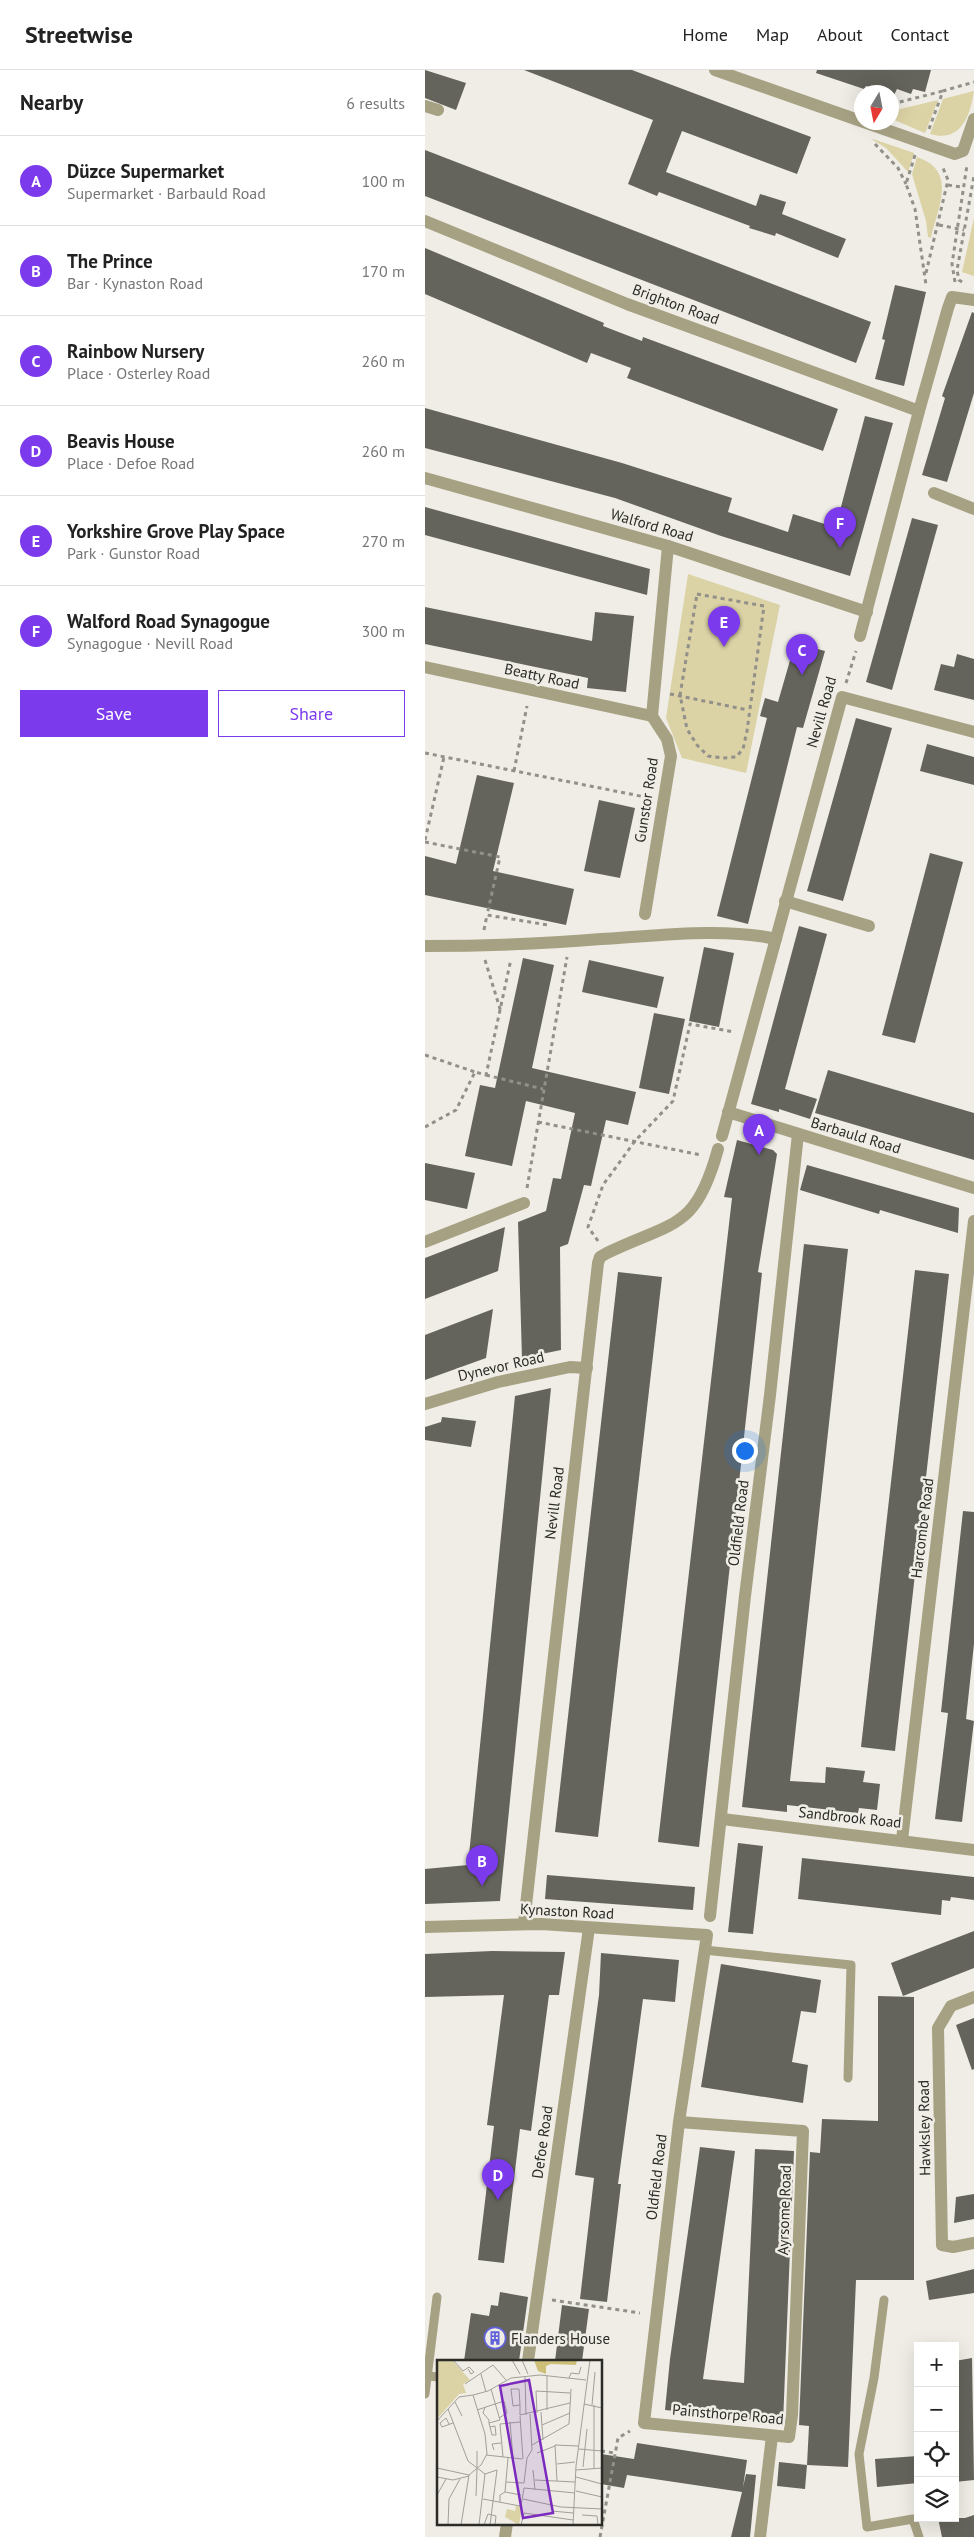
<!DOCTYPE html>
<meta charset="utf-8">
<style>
:root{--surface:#fff;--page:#f2f2f2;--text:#222;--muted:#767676;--line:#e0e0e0;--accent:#7c3aed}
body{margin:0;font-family:"PT Sans",sans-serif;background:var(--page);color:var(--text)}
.controls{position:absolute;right:15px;bottom:15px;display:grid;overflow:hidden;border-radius:0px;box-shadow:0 5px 20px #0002}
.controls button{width:45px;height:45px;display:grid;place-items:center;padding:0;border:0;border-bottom:1px solid var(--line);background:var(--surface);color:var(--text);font:25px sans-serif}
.compass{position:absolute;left:429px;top:15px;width:45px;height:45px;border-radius:50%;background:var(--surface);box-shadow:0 5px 20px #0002;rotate:190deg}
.you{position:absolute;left:319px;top:1380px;width:18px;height:18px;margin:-12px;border:4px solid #fff;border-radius:50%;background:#1a73e8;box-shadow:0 0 0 8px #1a73e833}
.badge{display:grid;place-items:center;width:32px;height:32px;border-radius:50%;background:var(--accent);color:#fff;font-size:16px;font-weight:700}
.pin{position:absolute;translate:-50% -41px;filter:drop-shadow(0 1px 2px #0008)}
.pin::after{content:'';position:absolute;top:26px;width:18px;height:15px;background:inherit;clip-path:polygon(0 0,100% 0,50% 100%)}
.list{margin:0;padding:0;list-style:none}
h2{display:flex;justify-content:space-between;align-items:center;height:65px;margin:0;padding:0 20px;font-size:21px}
h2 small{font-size:16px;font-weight:400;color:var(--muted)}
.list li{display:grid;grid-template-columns:32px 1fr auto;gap:15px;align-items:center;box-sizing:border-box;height:90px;padding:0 20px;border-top:1px solid var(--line)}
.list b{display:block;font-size:19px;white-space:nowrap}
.list p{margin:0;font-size:16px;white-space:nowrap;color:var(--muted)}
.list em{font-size:16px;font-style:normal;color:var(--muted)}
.actions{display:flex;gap:10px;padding:15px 20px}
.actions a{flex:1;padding:11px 0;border:1px solid var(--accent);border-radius:0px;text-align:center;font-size:18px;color:var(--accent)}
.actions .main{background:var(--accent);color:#fff}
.icon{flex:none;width:28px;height:28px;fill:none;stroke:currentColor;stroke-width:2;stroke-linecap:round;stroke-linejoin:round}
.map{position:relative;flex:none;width:549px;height:2467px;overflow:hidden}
header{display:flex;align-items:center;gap:30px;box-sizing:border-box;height:70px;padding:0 25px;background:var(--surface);border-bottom:1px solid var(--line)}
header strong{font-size:24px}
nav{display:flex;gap:28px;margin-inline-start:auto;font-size:18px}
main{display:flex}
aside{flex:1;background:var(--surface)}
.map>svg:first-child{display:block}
</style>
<header>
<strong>Streetwise</strong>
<nav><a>Home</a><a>Map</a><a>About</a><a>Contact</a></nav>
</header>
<main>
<aside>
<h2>Nearby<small>6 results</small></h2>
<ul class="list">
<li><span class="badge">A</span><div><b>Düzce Supermarket</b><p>Supermarket · Barbauld Road</p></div><em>100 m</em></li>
<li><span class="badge">B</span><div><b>The Prince</b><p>Bar · Kynaston Road</p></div><em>170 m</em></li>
<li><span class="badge">C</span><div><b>Rainbow Nursery</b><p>Place · Osterley Road</p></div><em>260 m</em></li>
<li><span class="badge">D</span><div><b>Beavis House</b><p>Place · Defoe Road</p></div><em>260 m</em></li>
<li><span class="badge">E</span><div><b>Yorkshire Grove Play Space</b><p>Park · Gunstor Road</p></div><em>270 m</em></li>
<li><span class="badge">F</span><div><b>Walford Road Synagogue</b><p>Synagogue · Nevill Road</p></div><em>300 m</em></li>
</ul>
<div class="actions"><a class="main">Save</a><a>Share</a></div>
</aside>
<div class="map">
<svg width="549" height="2467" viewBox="0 0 549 2467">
<rect width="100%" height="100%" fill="#efede5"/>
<g fill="#dbd2a5">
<path d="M549,21C545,46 536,73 505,64L518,29Z"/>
<polygon points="513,30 500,63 467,49 467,41"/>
<polygon points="445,68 489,83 483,102 461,78"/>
<path d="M492,87C533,101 513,137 506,168L503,167L501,151L487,104Z"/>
<polygon points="549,148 549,206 537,202"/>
<polygon points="263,504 355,535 321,703 257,688 241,648"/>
</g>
<g fill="#65645c">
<polygon points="0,0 41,13 31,40 0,28"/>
<polygon points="99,0 207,0 386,67 372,104 257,61 241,102 331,136 335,124 361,132 357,144 421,169 413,188 351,163 350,166 324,158 325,156 234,122 232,126 203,114 228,50"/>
<polygon points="392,0 506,0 500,22 488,19 486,24 472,19 469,25 441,16 439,19 391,3"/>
<polygon points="0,80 446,252 431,293 0,126"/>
<polygon points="0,178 179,253 178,256 217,271 218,267 413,339 398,381 202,308 206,298 166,283 162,293 0,224"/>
<polygon points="470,215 501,222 479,316 450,309 460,270 457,269"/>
<polygon points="547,242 549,243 549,323 522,412 497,405 520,328 517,326"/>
<polygon points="0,338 197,393 307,428 303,442 363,462 368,444 403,455 405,450 412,452 440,346 468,353 425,506 296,466 190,428 0,378"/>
<polygon points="0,437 225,499 222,525 0,465"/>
<polygon points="487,448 513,455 467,620 441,612"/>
<polygon points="0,537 167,571 170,542 209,546 201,622 162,618 163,608 0,574"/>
<polygon points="370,573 400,581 378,658 372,657 323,854 292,846 342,648 335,646 340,628 353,632"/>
<polygon points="532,584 549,589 549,630 509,620 516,594 529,597"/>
<polygon points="431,648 467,658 418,831 382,821"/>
<polygon points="502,674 549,687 549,715 495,701"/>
<polygon points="52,705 89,713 68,801 149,819 141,855 0,825 0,786 31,794"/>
<polygon points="174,730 210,738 195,808 159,801"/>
<polygon points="505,783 538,792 490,973 457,965"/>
<polygon points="374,856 402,864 360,1019 392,1029 385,1049 354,1039 354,1042 326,1034"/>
<polygon points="279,877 309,883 294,957 264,951"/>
<polygon points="98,888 129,895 107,998 211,1022 203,1055 181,1050 166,1116 159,1115 143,1174 135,1177 136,1280 97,1288 93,1152 121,1141 128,1108 136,1109 150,1043 101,1031 87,1096 40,1086 55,1015 70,1018"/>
<polygon points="164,890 239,907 232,938 157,922"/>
<polygon points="229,943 260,949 244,1024 214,1018"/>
<polygon points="403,1000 549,1043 549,1090 390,1043"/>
<polygon points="312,1070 348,1080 352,1084 333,1202 337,1203 274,1777 233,1772 307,1128 299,1127"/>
<polygon points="0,1093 50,1103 42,1139 0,1130"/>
<polygon points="382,1095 534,1138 533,1163 455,1140 454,1144 375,1120"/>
<polygon points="80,1157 73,1201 0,1229 0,1188"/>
<polygon points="379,1174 423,1179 365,1711 400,1713 401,1697 440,1701 438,1712 455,1714 452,1740 434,1738 433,1743 362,1735 362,1742 317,1737"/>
<polygon points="490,1200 524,1204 470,1681 436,1677"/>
<polygon points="193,1202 237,1207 173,1767 130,1762"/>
<polygon points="68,1239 61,1288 0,1310 0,1265"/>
<polygon points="126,1318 75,1831 0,1834 0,1799 43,1795 90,1326"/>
<polygon points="17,1347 51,1351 46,1377 0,1370 0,1357 16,1352"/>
<polygon points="538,1441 549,1442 549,1574 541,1649 549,1651 537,1752 510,1749 523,1643 516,1642"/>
<polygon points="313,1773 338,1776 328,1864 303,1862"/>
<polygon points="377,1788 549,1807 549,1830 526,1827 525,1831 517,1830 516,1845 373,1829"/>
<polygon points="122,1805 270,1817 268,1840 120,1829"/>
<polygon points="549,1861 549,1898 478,1926 466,1893"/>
<polygon points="67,1881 140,1882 134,1925 124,1925 106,2061 95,2059 79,2193 53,2190 69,2056 62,2055 79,1925 0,1927 0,1884"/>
<polygon points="176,1883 254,1890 250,1932 218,1929 193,2114 196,2114 182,2232 155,2229 169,2108 150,2105 174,1925"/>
<polygon points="296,1894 396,1910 391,1943 376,1941 367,1992 383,1995 378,2033 276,2017"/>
<polygon points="453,1926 489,1927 489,2210 431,2210 423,2397 382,2395 384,2356 374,2355 385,2082 395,2083 397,2049 453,2051"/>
<polygon points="549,1948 549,1999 547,2000 531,1955"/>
<polygon points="275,2077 310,2081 278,2309 319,2313 330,2079 369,2081 358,2353 240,2340 245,2289"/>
<polygon points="549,2124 549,2149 529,2153 531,2127"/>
<polygon points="549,2199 549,2223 504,2230 501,2211"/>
<polygon points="75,2222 103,2227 94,2291 39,2291 46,2243 64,2246 66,2235 73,2236"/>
<polygon points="137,2235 164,2239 157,2291 130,2291"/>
<polygon points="547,2288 549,2410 530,2412 530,2291"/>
<polygon points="212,2373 322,2390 318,2417 321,2404 331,2405 325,2467 306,2467 317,2422 202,2405 199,2418 176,2414 176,2384 209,2389"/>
<polygon points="493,2386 493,2413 452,2417 450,2389"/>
<polygon points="354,2392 382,2395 380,2419 352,2416"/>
<polygon points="549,2445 549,2467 517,2467 513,2448 540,2448"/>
</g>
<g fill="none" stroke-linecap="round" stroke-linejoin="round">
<g stroke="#919089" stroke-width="3" stroke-dasharray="4 4" stroke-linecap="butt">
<polyline points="467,34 518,21"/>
<polyline points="504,59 518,21 549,12"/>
<polyline points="450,74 473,98 481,114"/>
<polyline points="490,85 481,114 490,139 501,215"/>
<polyline points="523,115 536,117"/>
<polyline points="514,155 539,160"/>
<polyline points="501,203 523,110 518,98"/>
<polyline points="530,212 527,194 542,95"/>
<polyline points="537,212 534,210 532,200 549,106"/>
<polygon points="272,524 339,536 322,661 318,679 311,687 298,688 283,686 272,675 262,659 255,625"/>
<polyline points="421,613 431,581"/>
<polyline points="245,624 323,640"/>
<polyline points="0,683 225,728"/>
<polyline points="89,701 102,636"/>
<polyline points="0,770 19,687"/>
<polyline points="0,772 75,787 62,845"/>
<polyline points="59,860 62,845 123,855"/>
<polyline points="60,890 76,942"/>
<polyline points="0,985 50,1002"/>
<polyline points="61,1005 118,1019"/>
<polyline points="113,1052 276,1085"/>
<polyline points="0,1057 31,1040 50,1002 61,1005 86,889"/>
<polyline points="102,1118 142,887"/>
<polyline points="173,1171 163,1157 178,1115 210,1071 248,1031 265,954 309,962"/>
<polyline points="127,2230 215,2243"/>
<polyline points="176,2381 190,2383"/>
<polyline points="175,2467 193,2368 205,2361"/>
</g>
<g stroke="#a6a183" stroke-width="9">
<polyline points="279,1880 426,1895 423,2008"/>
<polyline points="459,2230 449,2308 434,2384 442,2457 488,2449 494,2467"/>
<polyline points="2,2306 14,2307"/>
<polyline points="0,2324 12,2227"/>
</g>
<g stroke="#a6a183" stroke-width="12">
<polyline points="290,0 530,84 538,81 549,49"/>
<polyline points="0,36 13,40"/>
<polyline points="0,151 202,234 494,341"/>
<polyline points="0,408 243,476 442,542"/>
<polyline points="509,423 549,439"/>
<polyline points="435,566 494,341 523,238 527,227 549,230"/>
<polyline points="0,597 227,646"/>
<polyline points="360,831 444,856"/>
<polyline points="220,844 246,686 242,669 227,646 243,476"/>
<path d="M0,876C59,876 117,874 176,869C230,866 298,857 351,869"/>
<polyline points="303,1042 549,1118"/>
<polyline points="297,1066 417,627 549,662"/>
<polyline points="0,1172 99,1133"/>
<polyline points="0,1334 73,1312 145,1297 162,1298"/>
<polyline points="297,1749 549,1780"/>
<polyline points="477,1770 549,1151"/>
<polyline points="285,1846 320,1526 345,1325 373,1064"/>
<path d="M99,1853L173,1193L175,1187L182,1183C249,1151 271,1160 293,1079"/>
<polyline points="0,1857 116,1854 282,1865 254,2052 219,2353 364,2367 367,2345 378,2061 254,2052"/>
<polyline points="549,1927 526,1936 513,1958 517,2175 528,2177 549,2173"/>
<polyline points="103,2291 164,1858"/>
<polyline points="80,2467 82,2453"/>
<polyline points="335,2467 347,2366"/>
</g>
</g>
<defs>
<g id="building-ring" transform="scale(1.125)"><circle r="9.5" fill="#efede5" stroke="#6162da" stroke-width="1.5"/><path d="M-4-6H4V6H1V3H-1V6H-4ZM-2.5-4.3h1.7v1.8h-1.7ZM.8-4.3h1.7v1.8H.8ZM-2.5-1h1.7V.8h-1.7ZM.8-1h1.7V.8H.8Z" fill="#6162da"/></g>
</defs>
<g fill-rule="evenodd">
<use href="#building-ring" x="70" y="2268"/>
</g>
<g text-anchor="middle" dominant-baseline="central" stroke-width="5" stroke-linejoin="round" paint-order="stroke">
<g font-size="15" fill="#2b2b27" stroke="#efede5">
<text transform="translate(251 234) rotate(20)">Brighton Road</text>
<text transform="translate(227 455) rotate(16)">Walford Road</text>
<text transform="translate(117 606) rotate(12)">Beatty Road</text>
<text transform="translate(396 642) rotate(-74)">Nevill Road</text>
<text transform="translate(221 730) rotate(-81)">Gunstor Road</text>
<text transform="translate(431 1065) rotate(17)">Barbauld Road</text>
<text transform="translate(76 1296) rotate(-13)">Dynevor Road</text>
<text transform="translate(129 1433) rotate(-83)">Nevill Road</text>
<text transform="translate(313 1453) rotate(-83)">Oldfield Road</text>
<text transform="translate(497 1458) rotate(-83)">Harcombe Road</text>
<text transform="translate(425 1747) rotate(6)">Sandbrook Road</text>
<text transform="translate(142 1841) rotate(3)">Kynaston Road</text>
<text transform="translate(499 2058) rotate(-91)">Hawksley Road</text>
<text transform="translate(117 2072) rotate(-82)">Defoe Road</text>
<text transform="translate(231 2107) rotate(-83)">Oldfield Road</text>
<text transform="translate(359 2140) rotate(-88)">Ayrsome Road</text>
<text transform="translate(303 2344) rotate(5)">Painsthorpe Road</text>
</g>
<g font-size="15" fill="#2b2b27" stroke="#efede5" text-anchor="start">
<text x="86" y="2268">Flanders House</text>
</g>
</g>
<g transform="translate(12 2290)">
<rect width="165" height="165" fill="#efede5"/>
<path d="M0,0H15L33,20L26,24L29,33L22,34L0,59ZM79,146L85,147L82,165L68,157L70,149L78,151Z" fill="#dbd2a5"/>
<path d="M97,0H140L139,5L114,4L109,6V14L101,11Z" fill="#cdbf78"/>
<path fill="none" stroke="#a19f99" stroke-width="1" d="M16,0L26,11L32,7M75,0L83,14M85,0L91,14M31,9L34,14L37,12L32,7M44,14L49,32M88,17L89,55M132,18L134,13L142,14L144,7M28,24L56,5L69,20M18,42L25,56M147,44L165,48M83,45L76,46L74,29H82L83,45V55L133,43M155,45L158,12M48,47L46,53L52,60V63L55,75H59L58,66L53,67M11,49L31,101L48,114M40,50L67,41L70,53L62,58M110,50V16M104,52L106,80M100,53L99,31L133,33M83,56L86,99M0,61L22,37L36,35M73,62L76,98M52,63L63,60L54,29M12,64L9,58L3,63L5,67L16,63M105,65L133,53M95,85L132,64L134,29M142,89L165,91M57,90L55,84L64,83M40,91V107M100,93L118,86M49,95L85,99M66,97L63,64L83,62M90,98L95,90L93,54M120,104L138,102M146,107L150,69M0,108L32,115M157,108V45M96,110L98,130M139,110L165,108M48,114L60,110L53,165M0,117L16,120L32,116M139,117L165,124M98,120L138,122M120,121L118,85L141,86M69,122L87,123L90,98M87,128L138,133M139,131L165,137M68,132L71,98M39,136L40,109M46,139L83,146M86,139L124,147L165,149M63,142V135L68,132L84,135M84,146L87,128M115,151L136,153M145,155L160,156L161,165M0,163V135L9,119M11,165L12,139L23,119M24,165L32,115L44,105L50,94L48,74L36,35L51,31L74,18L103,15L149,20M42,165L48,114M47,165L51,154L59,156L58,165M84,165L87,153L136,160M136,165L139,106L153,0"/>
<path fill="#7b2cbf" fill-opacity="0.15" stroke="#7b2cbf" stroke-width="2.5" d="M92,20L116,153L86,158L63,26Z"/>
<rect width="165" height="165" fill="none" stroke="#2b2b27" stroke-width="2.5"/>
</g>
</svg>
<div class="controls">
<button>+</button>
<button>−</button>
<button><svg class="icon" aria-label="locate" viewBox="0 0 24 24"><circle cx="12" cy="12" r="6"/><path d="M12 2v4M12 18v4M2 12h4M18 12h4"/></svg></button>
<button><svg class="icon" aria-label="layers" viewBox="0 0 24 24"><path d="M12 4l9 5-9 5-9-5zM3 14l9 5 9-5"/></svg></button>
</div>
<svg class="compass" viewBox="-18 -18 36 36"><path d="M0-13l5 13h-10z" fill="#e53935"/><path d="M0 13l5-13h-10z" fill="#767676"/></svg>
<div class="you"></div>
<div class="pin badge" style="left:334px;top:1085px">A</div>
<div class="pin badge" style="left:57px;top:1816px">B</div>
<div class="pin badge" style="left:377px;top:605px">C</div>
<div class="pin badge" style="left:73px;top:2130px">D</div>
<div class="pin badge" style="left:299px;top:577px">E</div>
<div class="pin badge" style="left:415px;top:478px">F</div>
</div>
</main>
